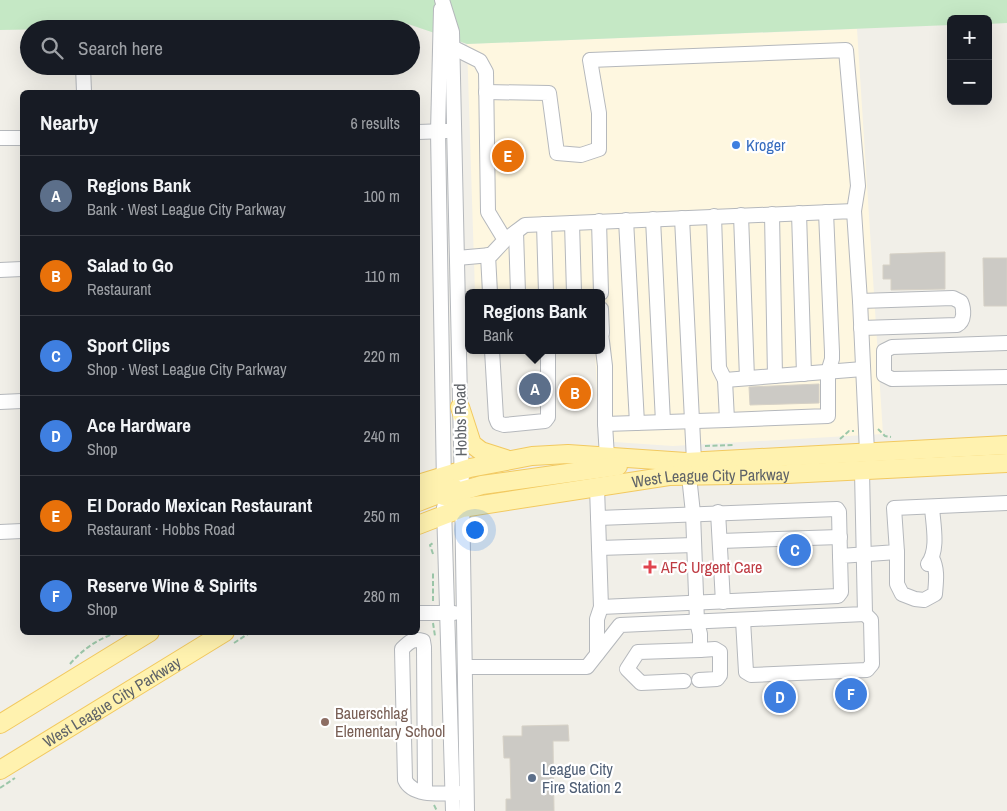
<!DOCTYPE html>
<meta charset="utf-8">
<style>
:root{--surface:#171b24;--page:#242831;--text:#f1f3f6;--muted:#9ea1a6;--line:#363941;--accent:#ea4335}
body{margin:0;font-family:"Archivo Narrow",sans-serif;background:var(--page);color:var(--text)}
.controls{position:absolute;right:15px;top:15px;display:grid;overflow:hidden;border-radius:8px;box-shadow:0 5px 20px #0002}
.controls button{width:45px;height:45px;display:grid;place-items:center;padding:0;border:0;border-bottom:1px solid var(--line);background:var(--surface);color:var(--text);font:25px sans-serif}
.you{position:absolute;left:474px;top:529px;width:18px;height:18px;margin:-12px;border:4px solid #fff;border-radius:50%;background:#1a73e8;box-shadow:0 0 0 8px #1a73e833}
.badge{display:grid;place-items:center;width:32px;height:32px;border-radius:50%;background:var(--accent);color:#fff;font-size:16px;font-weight:700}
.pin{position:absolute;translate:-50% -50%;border:2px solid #fff;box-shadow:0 1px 5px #0006}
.popup{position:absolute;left:465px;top:289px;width:140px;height:65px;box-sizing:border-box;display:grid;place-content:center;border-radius:8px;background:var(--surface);filter:drop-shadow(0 1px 4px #0005);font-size:16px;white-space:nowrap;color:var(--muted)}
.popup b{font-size:19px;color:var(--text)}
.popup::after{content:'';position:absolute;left:50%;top:100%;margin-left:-10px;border:10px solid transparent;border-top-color:var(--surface)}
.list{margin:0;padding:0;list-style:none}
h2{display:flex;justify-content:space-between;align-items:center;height:65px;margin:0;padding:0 20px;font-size:21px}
h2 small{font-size:16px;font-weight:400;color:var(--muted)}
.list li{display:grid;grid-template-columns:32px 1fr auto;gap:15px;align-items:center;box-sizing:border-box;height:80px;padding:0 20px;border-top:1px solid var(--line)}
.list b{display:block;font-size:19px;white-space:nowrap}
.list p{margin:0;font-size:16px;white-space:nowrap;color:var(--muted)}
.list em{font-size:16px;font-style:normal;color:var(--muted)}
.icon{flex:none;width:28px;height:28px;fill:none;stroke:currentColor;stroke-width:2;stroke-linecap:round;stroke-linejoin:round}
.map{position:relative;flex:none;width:1007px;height:811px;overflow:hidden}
.search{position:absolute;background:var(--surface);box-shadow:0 5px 20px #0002;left:20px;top:20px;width:400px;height:55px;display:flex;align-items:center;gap:12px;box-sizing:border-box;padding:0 18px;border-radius:28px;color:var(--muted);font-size:19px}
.panel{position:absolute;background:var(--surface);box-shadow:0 5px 20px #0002;left:20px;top:90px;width:400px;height:545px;border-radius:8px}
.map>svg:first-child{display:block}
</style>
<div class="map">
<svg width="1007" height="811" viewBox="0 0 1007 811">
<rect width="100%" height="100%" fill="#f1efe8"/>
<polygon fill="#fef7e0" points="857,29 883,434 673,446 599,441 595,350 601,350 601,293 475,293 467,44"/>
<polygon fill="#c5e8c5" points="0,0 1007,0 1007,23 988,24 988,19 951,19 951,25 467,44 405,23 0,30"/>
<g fill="#cccac5" stroke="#d6d1c6">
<polygon points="945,252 945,289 891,290 891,279 883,279 883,265 890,265 890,254"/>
<polygon points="983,258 1007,258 1007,306 984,306"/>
<polygon points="819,384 819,403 750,405 749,387"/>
<polygon points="568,725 569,741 553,741 554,811 506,811 506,799 511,799 510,758 504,758 503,736 522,736 522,726"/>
</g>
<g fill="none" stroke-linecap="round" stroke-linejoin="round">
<g stroke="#b5b8bc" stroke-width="16">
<g id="minor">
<polyline points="442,0 452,32 462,491 467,811"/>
<polyline points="441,9 438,132 444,485"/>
<polyline points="452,47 480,61 486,72 488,212 505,240 491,255 457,258"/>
<polyline points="83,66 84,92"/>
<polyline points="486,92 549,93 557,153 581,155 599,149 599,113 590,60 846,50 858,186 854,211"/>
<polyline points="418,132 447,131"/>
<polyline points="0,138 22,138"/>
<polyline points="799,213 804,374"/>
<polyline points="772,214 775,376"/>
<polyline points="741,215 747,378"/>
<polyline points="714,216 719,368 725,380"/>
<polyline points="682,218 694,461"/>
<polyline points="653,219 663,422"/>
<polyline points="626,220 637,423"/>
<polyline points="599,221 601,293"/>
<polyline points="572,223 574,293"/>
<polyline points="544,224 546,293"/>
<polyline points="516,232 518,293"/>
<polyline points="505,240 525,225 854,211 860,301 867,452"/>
<polyline points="488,255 490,293"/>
<polyline points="0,270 22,269"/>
<path d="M860,301L953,298L961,302C964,309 965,321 957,325L861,328"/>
<polyline points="601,309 602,333"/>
<polyline points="601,333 605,366 605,424 607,457"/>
<polyline points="1007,343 892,347 884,351 884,375 892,379 1007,377"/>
<polyline points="492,350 496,418 498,423 504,425 545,421 548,417 548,350"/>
<polyline points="0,402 22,401"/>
<polyline points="727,420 828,416 828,372 832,359 832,352 826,212"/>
<polyline points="605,424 727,420 725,380 863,369"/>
<polyline points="689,476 693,513 697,622 700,634 700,650 715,649 720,652 720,675 717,679 699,680"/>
<polyline points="597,487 601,607 597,619 597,654"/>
<polyline points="444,507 453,811"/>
<polyline points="718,512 723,602"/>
<polyline points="598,518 837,509 839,512 840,556"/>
<polyline points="0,532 22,531"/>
<polyline points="720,541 840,537"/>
<polyline points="599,548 694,545"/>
<path d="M897,552V584L902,594L915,599L924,600L935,594C936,582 938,569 932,558"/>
<path d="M928,564C939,549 933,525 932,507"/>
<polyline points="601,607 838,596 841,592 840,556 897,552 894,508 1007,503"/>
<polyline points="418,613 454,613"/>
<polyline points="743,620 746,672 751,675 867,670 872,664 871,620 865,614"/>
<polyline points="465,667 587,667 620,625 865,614 862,471"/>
<polyline points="684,681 641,683 627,669 638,652 700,650"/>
<path d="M425,792L424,647L423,641C413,638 409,642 402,649L405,780C413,798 445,793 462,793"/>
</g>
</g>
<g stroke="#f2c960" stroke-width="20">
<g id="major">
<polyline points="460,407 472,444 481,451 506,459"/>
<polyline points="418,484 470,468 532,456 568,454 686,462 1007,445"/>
<polyline points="444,496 482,485 618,466"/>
<polyline points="418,502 454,488"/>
<path id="s1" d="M418,525L462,508L669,476L787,474L1007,463"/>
<polyline points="0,724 150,632"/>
<path id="s2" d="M0,770L225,632"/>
</g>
</g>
<g stroke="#9cc7a9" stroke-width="2" stroke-dasharray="5 2.5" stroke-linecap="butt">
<polyline points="878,429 885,436 891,437"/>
<polyline points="840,439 849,431 854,431"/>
<polyline points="705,446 735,445"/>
<polyline points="433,554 430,545 433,543"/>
<polyline points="433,601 433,571"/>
<polyline points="433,623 435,636"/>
<polyline points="234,643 251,632"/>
<path d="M70,664C83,649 100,637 120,632"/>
<polyline points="0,788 15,778"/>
<polyline points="434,805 437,811"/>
</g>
<use href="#minor" stroke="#fff" stroke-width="14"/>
<use href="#major" stroke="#fff2af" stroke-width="18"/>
</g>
<circle fill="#3f7fe0" stroke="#fff" stroke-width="2" cx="736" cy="145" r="5"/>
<path fill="#e0444e" stroke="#fff" stroke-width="2" d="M647.5 559.5h5v5h5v5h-5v5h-5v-5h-5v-5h5z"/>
<circle fill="#8d6e63" stroke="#fff" stroke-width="2" cx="325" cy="722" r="5"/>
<circle fill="#5c6f8a" stroke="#fff" stroke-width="2" cx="532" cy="778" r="5"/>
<g text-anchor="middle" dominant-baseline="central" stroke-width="4.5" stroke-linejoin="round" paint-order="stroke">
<g font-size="16" fill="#366cbe" stroke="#fff" text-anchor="start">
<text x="746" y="145">Kroger</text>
</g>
<g font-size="16" fill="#5f6368" stroke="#fff">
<text transform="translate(460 420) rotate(-91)">Hobbs Road</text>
<text stroke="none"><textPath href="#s1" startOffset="298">West League City Parkway</textPath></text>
<text stroke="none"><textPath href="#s2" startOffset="131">West League City Parkway</textPath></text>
</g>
<g font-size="16" fill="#be3a42" stroke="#fff" text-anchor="start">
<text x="661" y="567">AFC Urgent Care</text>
</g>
<g font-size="16" fill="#785e54" stroke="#fff" text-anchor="start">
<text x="335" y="713">Bauerschlag<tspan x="335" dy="18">Elementary School</tspan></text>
</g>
<g font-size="16" fill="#4e5e75" stroke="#fff" text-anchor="start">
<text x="542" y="769">League City<tspan x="542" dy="18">Fire Station 2</tspan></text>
</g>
</g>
</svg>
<div class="controls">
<button>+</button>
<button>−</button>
</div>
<div class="you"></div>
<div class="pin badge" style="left:535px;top:389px;background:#5c6f8a">A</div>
<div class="popup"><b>Regions Bank</b>Bank</div>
<div class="pin badge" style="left:575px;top:393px;background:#e8710a">B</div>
<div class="pin badge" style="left:795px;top:550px;background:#3f7fe0">C</div>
<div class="pin badge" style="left:780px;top:697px;background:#3f7fe0">D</div>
<div class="pin badge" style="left:508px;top:156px;background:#e8710a">E</div>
<div class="pin badge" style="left:851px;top:694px;background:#3f7fe0">F</div>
<div class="search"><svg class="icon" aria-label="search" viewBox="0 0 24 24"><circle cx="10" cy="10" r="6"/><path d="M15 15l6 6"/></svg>Search here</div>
<section class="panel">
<h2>Nearby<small>6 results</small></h2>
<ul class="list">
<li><span class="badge" style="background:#5c6f8a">A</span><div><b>Regions Bank</b><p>Bank · West League City Parkway</p></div><em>100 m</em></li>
<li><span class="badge" style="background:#e8710a">B</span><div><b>Salad to Go</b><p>Restaurant</p></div><em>110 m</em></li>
<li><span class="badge" style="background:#3f7fe0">C</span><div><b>Sport Clips</b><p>Shop · West League City Parkway</p></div><em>220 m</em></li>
<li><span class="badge" style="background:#3f7fe0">D</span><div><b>Ace Hardware</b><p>Shop</p></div><em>240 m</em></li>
<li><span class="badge" style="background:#e8710a">E</span><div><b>El Dorado Mexican Restaurant</b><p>Restaurant · Hobbs Road</p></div><em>250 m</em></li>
<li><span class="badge" style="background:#3f7fe0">F</span><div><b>Reserve Wine &amp; Spirits</b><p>Shop</p></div><em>280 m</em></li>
</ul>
</section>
</div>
